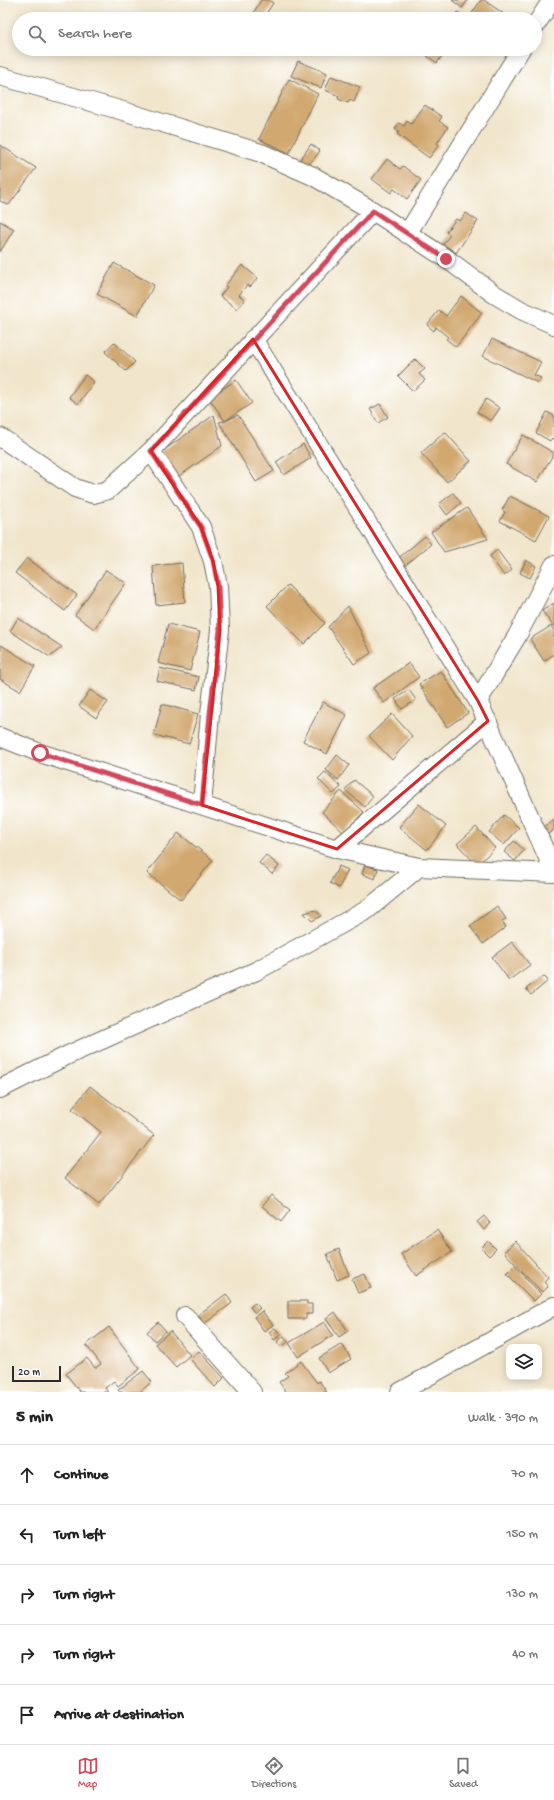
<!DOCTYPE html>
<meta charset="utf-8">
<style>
:root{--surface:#fff;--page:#f6f6f6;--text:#222;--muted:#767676;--line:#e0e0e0;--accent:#d1495b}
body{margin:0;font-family:"Gochi Hand",sans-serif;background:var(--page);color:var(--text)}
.controls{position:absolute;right:12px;bottom:12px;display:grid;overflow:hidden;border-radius:8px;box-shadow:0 2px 10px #0003}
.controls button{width:36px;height:36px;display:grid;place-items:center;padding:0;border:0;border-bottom:1px solid var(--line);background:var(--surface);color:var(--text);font:20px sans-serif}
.scale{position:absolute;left:12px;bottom:10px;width:49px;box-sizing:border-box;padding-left:4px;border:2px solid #2b2b2b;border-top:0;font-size:11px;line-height:14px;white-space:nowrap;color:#2b2b2b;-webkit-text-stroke:3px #fff;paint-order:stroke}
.stop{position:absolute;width:12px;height:12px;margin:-9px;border:3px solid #d1495b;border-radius:50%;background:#fff}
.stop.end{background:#d1495b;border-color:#fff;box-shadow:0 1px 4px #0008}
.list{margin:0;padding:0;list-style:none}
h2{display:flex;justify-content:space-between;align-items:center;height:52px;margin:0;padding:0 16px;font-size:17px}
h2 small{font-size:13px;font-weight:400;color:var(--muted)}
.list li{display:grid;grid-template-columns:26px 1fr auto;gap:12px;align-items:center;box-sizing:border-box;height:60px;padding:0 16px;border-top:1px solid var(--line)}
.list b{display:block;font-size:15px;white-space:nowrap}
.list em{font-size:13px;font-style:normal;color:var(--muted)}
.icon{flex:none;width:22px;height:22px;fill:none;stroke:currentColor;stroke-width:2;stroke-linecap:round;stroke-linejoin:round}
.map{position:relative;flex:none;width:554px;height:1392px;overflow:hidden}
.search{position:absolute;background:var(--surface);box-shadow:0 2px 10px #0003;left:12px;right:12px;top:12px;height:44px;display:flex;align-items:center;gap:10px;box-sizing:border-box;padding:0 14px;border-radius:22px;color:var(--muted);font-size:15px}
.sheet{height:352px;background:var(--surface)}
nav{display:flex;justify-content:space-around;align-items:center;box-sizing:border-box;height:56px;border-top:1px solid var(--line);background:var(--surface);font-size:11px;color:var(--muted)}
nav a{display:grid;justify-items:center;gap:2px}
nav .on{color:var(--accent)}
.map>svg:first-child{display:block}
</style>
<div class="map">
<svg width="554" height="1392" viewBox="0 0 554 1392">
<rect width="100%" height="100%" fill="#fff"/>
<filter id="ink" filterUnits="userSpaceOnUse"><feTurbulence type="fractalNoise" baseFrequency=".025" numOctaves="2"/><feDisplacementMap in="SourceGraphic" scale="8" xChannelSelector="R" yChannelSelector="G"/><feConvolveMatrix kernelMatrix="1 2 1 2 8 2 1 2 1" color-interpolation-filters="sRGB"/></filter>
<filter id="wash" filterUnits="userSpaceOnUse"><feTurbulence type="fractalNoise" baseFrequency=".012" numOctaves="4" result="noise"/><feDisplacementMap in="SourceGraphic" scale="16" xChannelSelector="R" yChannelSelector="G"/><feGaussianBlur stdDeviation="0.9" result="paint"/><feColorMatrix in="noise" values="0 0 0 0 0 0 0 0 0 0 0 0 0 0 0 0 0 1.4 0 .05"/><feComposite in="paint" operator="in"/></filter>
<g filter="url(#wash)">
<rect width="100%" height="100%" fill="#f1e6cc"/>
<g id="blocks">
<g fill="#d1a870">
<polygon points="261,0 268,0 273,3 264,17 254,12"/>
<polygon points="452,0 468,0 462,8"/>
<polygon points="481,0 484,0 511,19 468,19"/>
<polygon points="458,12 466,18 465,19 453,19"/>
<polygon points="432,49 447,49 437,63 427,56"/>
<polygon points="298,61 327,73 321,88 291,76"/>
<polygon points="331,76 360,87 354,102 350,100 348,103 338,99 339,96 325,90"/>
<polygon points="289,79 318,94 289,153 259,139"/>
<polygon points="425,105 442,117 439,121 448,127 437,143 439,145 429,158 397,134 399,132 395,129 399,123 404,126 407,121 411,124"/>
<polygon points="311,144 320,151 308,166 300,160"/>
<polygon points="0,145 36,168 9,205 0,201"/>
<polygon points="387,159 400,169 403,166 421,180 407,199 394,189 391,193 372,179"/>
<polygon points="466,213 478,221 456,253 443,244 450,235 446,232 456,219 460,221"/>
<polygon points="0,221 14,229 0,252"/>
<polygon points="114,263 154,285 137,316 97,294"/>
<polygon points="242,265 258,278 250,287 247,285 239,295 245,300 237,309 220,296 227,287 225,286"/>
<polygon points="461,296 482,313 456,347 446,339 448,337 436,327 434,331 427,325 439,310 446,316"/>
<polygon points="492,339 541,362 534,375 541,378 538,383 483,356"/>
<polygon points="114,342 135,362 126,371 105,352"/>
<polygon points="415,359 425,369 419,374 425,380 413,391 398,376"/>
<polygon points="85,375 94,382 78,404 69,397"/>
<polygon points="236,380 252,403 225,421 238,415 274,471 256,482 219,422 225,421 209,398"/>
<polygon points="486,399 500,408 491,421 477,412"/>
<polygon points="380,404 388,417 378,423 370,409"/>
<polygon points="547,412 554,416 554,440 552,438 550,441 536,433"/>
<polygon points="214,415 222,446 178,477 161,452"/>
<polygon points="445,432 471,461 447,482 421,453"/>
<polygon points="523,435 554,453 537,482 506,464"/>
<polygon points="303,444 311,458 284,475 276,462"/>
<polygon points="453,493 461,503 447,515 439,504"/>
<polygon points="510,496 549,516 536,540 500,521 505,512 502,510"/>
<polygon points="467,508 488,539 444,552 431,532"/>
<polygon points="425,536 431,544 401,569 395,561"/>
<polygon points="497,550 512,570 504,576 490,556"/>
<polygon points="27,558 77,595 65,611 15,573"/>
<polygon points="526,560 536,566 530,578 520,573"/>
<polygon points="182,563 185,602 156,605 153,566"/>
<polygon points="106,570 126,583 94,629 75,615"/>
<polygon points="288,585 325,623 304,644 267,606"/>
<polygon points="554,603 554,627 542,611"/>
<polygon points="348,606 371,653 354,664 328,627"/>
<polygon points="18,618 62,647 50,657 10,631"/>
<polygon points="168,624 200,632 190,671 158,663"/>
<polygon points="551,626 554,631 554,654 544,661 530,639"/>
<polygon points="1,645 35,666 20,691 0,679"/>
<polygon points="409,663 419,677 384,703 373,688"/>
<polygon points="160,668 199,677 196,690 157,681"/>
<polygon points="441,671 468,713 447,727 419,684"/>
<polygon points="90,690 108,702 96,718 79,706"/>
<polygon points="409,690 416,700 402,709 395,699"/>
<polygon points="323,702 347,715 327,754 303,741"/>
<polygon points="162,704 198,714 189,744 154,735"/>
<polygon points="392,714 412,736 392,760 369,736"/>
<polygon points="337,755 349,765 338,780 326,770"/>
<polygon points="325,772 341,787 333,794 318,779"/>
<polygon points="354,780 373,796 365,807 345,790"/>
<polygon points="341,791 364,812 344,833 322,812"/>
<polygon points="419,804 446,826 427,850 399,827"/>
<polygon points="504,815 519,828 504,845 489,832"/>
<polygon points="554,819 554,830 548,834 543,828"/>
<polygon points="476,827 495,848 477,865 457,844"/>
<polygon points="178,833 213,860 181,900 147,873"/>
<polygon points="514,841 524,850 515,861 504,852"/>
<polygon points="266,855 279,866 272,874 259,863"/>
<polygon points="365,865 378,869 375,879 362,874"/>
<polygon points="339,866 348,870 339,888 330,883"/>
<polygon points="497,906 506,919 502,921 506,927 483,944 470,926"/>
<polygon points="316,910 321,916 312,921 304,913"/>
<polygon points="512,942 530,965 509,980 492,957"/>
<polygon points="544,976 548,981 531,995 526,989"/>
<polygon points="90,1086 154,1135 99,1205 65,1178 101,1132 72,1109"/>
<polygon points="271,1195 290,1210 281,1222 262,1206"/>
<polygon points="484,1216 490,1223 484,1230 477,1222"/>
<polygon points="437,1230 452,1252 416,1276 401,1254"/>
<polygon points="488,1241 496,1249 489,1256 481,1248"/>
<polygon points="515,1241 548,1277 544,1282 548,1287 542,1292 504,1252"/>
<polygon points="339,1249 349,1275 337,1280 327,1254"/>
<polygon points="515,1266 541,1294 534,1301 507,1274"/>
<polygon points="365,1274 371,1288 358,1293 352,1279"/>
<polygon points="226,1294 232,1303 204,1324 198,1315"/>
<polygon points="288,1301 307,1301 307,1304 312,1304 312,1314 306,1314 306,1319 288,1319"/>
<polygon points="255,1303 260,1308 255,1313 250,1307"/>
<polygon points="262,1311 273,1325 264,1331 254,1317"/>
<polygon points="335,1312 348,1331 339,1337 326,1319"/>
<polygon points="158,1322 166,1331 155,1341 147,1332"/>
<polygon points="324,1322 333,1335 298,1357 289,1343"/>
<polygon points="109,1327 140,1369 118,1386 114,1381 105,1388 108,1392 80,1392 66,1374 87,1358 95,1368 101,1364 86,1345"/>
<polygon points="275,1328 281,1335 274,1340 269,1332"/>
<polygon points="170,1331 190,1355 176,1367 155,1344"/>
<polygon points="284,1336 288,1342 281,1347 277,1342"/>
<polygon points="342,1344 351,1359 328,1373 319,1358"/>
<polygon points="199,1351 224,1378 215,1387 190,1359"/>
<polygon points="301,1361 317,1383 319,1381 327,1392 286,1392 279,1382 288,1376 285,1373"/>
<polygon points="143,1371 152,1382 139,1392 120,1392 118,1390"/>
</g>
</g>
</g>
<g filter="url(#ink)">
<use href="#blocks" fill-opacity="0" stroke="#706c63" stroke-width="1"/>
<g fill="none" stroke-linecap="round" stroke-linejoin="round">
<g stroke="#706c63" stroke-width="20">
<g id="minor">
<polyline points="535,26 552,0"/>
<polyline points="0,76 123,111 261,153 313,176 373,211 447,259 494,294 521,310 554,325"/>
<polyline points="407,234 521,49"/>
<polyline points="253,339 478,701 554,871"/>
<polyline points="0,437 75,488 93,494 108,490 151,451 373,211"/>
<polyline points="151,451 201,527 213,561 218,586 220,630 210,714 202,805"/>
<polyline points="478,701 517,636 554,565"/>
<polyline points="0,737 40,753 337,849 419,867 554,873"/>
<polyline points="337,849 488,721"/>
<polyline points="0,1089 68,1055 256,971 367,910 419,867"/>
<polyline points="185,1316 252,1392"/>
<polyline points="400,1392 554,1306"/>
</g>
</g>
<use href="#minor" stroke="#fff" stroke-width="18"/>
</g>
</g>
<g fill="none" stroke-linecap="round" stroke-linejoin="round" filter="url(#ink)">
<polyline stroke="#d1495b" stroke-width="5" points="40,753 202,805 210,714 220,630 218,586 213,560 201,527 151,451 373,211 446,259"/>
</g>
<path fill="none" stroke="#d62828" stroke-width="3" stroke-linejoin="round" d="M253,339L478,701L488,721L337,849L202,805L220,630L218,586L213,561L201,527L151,451Z"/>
</svg>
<div class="controls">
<button><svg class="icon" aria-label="layers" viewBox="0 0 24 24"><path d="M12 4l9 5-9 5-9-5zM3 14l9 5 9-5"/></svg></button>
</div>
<div class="scale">20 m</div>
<div class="stop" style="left:40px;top:753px"></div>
<div class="stop end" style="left:446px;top:259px"></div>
<div class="search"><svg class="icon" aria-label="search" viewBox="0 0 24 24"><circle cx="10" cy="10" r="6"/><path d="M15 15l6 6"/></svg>Search here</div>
</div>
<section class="sheet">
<h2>5 min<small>Walk · 390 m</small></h2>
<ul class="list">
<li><svg class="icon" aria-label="ahead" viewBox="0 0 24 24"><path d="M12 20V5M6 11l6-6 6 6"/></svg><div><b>Continue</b></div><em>70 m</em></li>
<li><svg class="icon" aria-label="left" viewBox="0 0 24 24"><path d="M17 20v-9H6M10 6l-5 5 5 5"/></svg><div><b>Turn left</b></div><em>150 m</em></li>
<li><svg class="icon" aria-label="right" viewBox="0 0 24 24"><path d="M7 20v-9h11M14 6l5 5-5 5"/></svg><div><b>Turn right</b></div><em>130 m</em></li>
<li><svg class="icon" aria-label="right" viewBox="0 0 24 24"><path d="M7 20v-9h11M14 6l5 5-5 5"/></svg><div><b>Turn right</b></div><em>40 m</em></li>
<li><svg class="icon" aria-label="arrive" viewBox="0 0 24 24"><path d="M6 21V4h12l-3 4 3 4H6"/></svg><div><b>Arrive at destination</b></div></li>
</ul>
</section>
<nav>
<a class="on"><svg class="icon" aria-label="map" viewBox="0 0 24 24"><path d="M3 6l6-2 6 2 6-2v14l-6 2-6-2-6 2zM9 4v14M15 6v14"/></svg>Map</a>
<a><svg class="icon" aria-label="directions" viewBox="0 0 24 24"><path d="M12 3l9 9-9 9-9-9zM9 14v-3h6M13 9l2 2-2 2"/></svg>Directions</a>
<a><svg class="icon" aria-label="saved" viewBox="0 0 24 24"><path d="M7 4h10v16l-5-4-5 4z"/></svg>Saved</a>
</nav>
